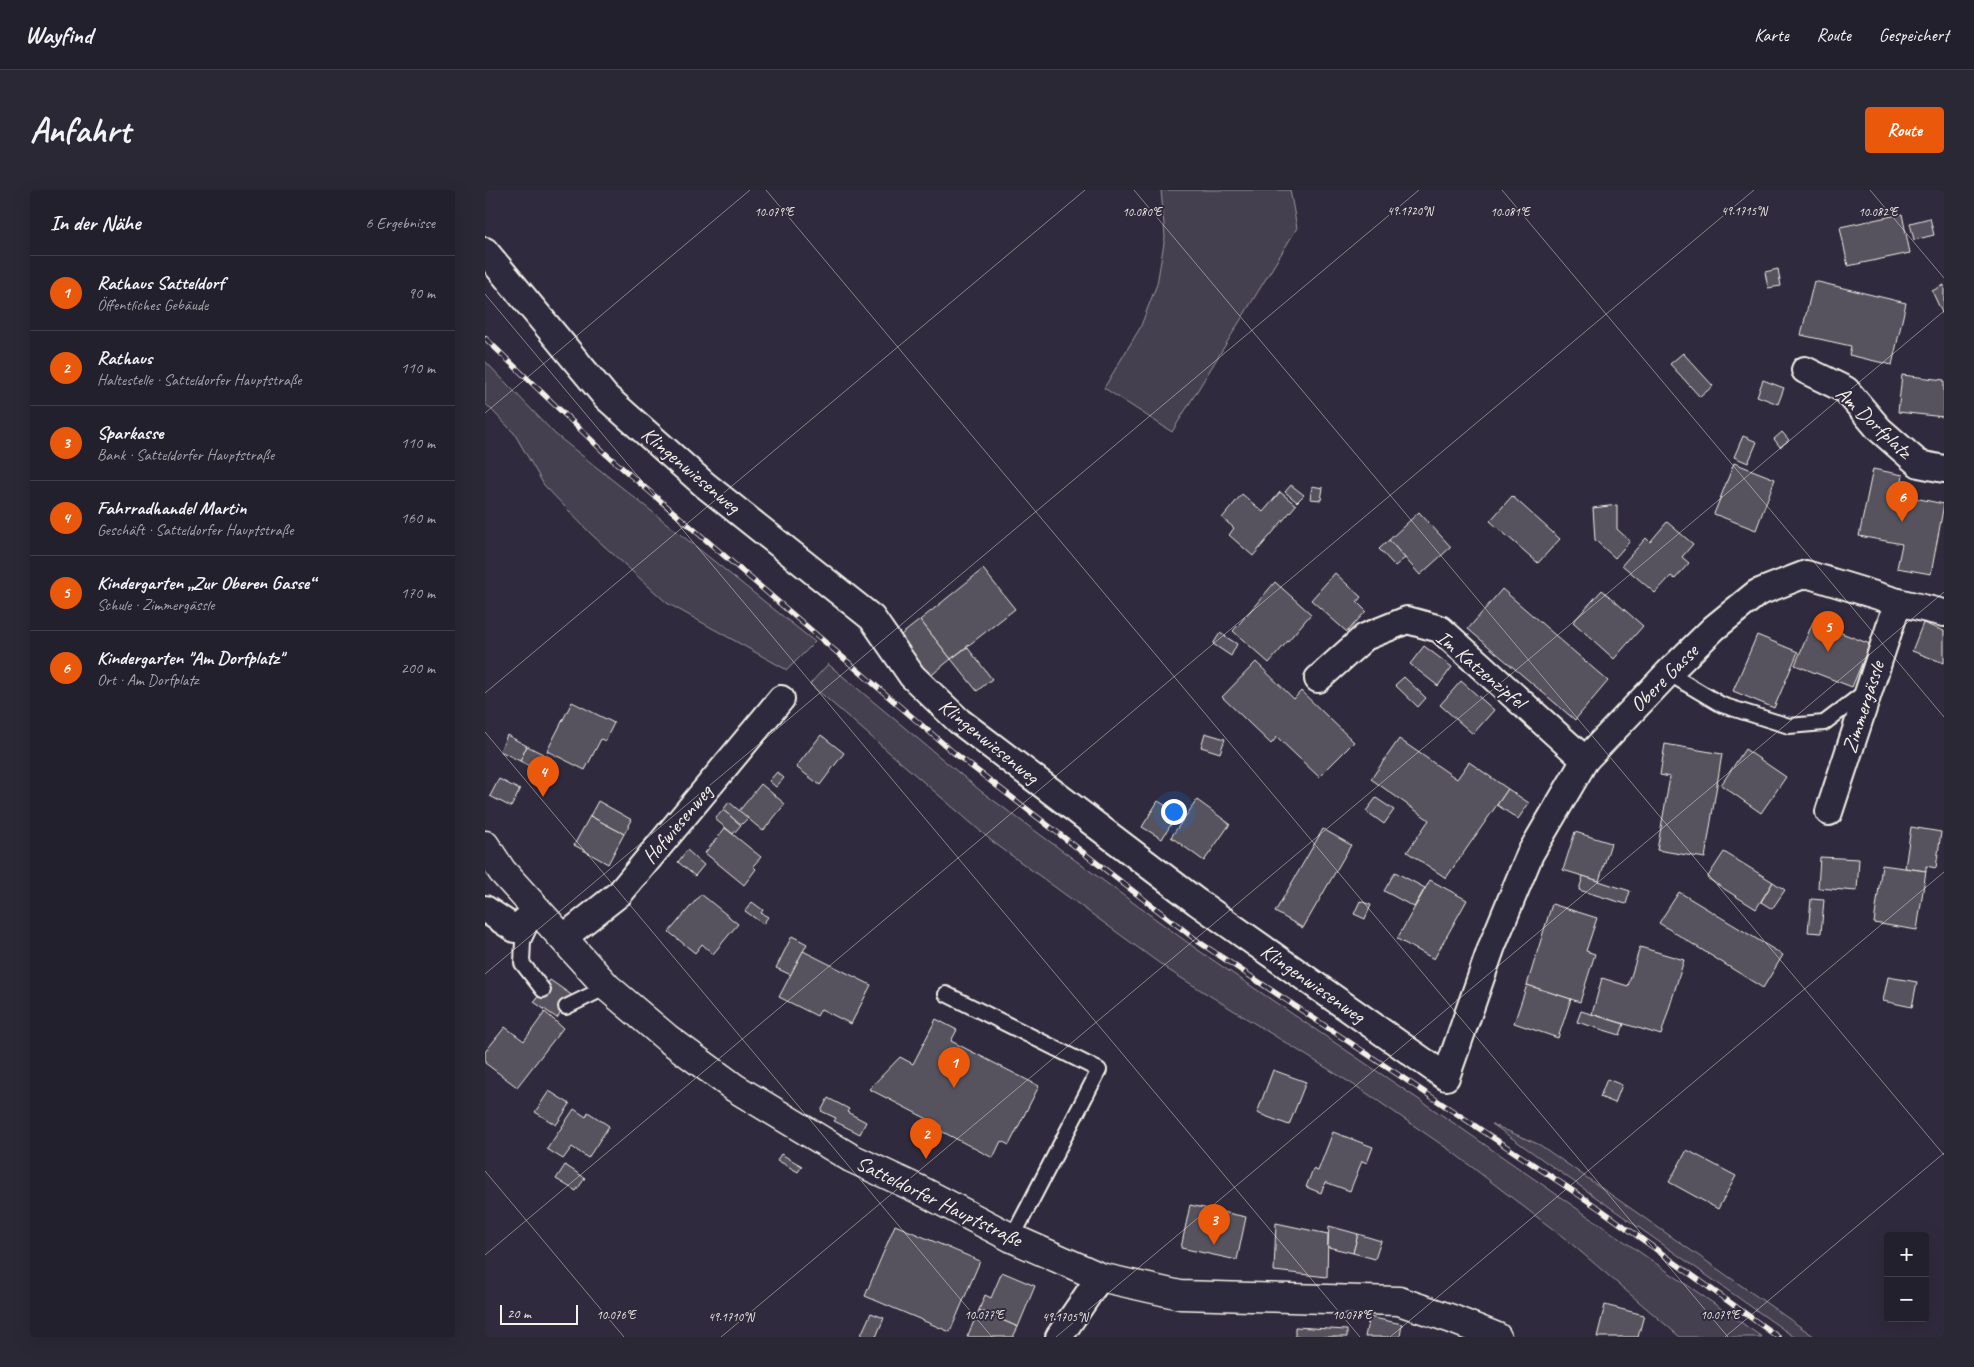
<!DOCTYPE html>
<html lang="de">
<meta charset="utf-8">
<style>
:root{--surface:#23202e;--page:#2b2836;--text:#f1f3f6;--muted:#a3a3aa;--line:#403e4a;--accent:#ea580c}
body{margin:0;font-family:Caveat,sans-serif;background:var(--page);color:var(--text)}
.controls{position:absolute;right:15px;bottom:15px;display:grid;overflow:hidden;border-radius:5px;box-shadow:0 5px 20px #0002}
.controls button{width:45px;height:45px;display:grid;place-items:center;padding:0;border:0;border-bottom:1px solid var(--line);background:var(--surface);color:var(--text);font:25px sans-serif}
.scale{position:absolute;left:15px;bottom:12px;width:78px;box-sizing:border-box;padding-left:5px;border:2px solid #f4f1e8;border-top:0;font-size:14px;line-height:18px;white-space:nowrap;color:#f4f1e8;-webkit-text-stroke:4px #2f2a3d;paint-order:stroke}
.you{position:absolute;left:688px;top:621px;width:18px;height:18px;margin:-12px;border:4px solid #fff;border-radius:50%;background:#1a73e8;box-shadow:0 0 0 8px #1a73e833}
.badge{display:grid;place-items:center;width:32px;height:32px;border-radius:50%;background:var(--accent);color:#fff;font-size:16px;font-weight:700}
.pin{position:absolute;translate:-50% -41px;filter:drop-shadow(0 1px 2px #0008)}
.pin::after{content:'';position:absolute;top:26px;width:18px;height:15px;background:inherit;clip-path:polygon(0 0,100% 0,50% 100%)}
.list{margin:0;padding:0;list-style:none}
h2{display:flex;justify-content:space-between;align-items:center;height:65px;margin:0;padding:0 20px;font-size:21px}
h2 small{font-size:16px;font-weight:400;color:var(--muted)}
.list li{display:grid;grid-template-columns:32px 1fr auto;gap:15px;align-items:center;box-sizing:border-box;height:75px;padding:0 20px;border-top:1px solid var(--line)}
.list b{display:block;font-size:19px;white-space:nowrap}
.list p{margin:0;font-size:16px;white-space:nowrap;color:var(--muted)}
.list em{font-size:16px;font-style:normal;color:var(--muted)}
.map{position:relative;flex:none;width:1459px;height:1147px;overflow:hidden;border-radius:5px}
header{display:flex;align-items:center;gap:30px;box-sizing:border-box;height:70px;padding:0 25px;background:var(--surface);border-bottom:1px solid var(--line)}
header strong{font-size:24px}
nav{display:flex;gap:28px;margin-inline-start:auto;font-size:18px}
.intro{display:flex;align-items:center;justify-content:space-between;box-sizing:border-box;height:120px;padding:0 30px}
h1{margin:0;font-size:35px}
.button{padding:12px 22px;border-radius:5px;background:var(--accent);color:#fff;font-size:18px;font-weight:700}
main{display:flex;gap:30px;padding:0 30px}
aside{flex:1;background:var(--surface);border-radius:5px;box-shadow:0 5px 20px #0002}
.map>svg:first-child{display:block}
</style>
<header>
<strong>Wayfind</strong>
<nav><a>Karte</a><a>Route</a><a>Gespeichert</a></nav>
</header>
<div class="intro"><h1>Anfahrt</h1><a class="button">Route</a></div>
<main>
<aside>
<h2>In der Nähe<small>6 Ergebnisse</small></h2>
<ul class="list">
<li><span class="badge">1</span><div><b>Rathaus Satteldorf</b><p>Öffentliches Gebäude</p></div><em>90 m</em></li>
<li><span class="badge">2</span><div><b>Rathaus</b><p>Haltestelle · Satteldorfer Hauptstraße</p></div><em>110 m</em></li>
<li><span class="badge">3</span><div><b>Sparkasse</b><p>Bank · Satteldorfer Hauptstraße</p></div><em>110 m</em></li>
<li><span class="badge">4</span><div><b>Fahrradhandel Martin</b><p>Geschäft · Satteldorfer Hauptstraße</p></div><em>160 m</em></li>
<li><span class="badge">5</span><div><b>Kindergarten „Zur Oberen Gasse“</b><p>Schule · Zimmergässle</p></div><em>170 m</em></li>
<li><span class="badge">6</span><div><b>Kindergarten &quot;Am Dorfplatz&quot;</b><p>Ort · Am Dorfplatz</p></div><em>200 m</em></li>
</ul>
</aside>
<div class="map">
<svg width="1459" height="1147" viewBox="0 0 1459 1147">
<rect width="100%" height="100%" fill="#2f2a3d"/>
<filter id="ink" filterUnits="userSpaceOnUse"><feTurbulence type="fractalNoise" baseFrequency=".02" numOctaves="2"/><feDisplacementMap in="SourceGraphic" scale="10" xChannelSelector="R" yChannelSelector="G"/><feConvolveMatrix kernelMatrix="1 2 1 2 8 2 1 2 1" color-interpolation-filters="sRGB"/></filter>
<g filter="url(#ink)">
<g fill="#454050" stroke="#9c989c">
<polygon points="676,0 805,0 812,38 687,242 619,198 655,138 672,94 680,47"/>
<polygon points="0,171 70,244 330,452 302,480 182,413 106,344 59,295 29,243 0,213"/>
<polygon points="343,474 497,602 713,760 973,936 1277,1147 1195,1147 1082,1050 966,961 877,900 685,781 508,652 325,494"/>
<polygon points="1007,934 1055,955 1330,1147 1309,1147"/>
</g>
<g fill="#56525f" stroke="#f4f1e8">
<polygon points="1417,24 1425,63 1363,76 1355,37"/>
<polygon points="1445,28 1449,45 1429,50 1425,33"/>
<polygon points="1293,79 1296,96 1283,98 1280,82"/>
<polygon points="1329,91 1421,113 1407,175 1364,165 1366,156 1316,145"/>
<polygon points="1459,95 1459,127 1447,101"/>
<polygon points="1198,163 1228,196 1215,207 1185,174"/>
<polygon points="1417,185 1459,190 1459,227 1413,222"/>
<polygon points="1278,190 1299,198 1293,214 1272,206"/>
<polygon points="1297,242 1304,250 1295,257 1289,249"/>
<polygon points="1258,246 1272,252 1263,273 1249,267"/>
<polygon points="1249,273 1290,289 1271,340 1229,324"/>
<polygon points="1388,279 1418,285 1415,305 1459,314 1446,384 1412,378 1417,354 1374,346"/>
<polygon points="806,295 819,305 812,312 800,302"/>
<polygon points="827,296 838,298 836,310 825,309"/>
<polygon points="795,302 811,315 768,366 744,345 749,338 737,328 757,304 778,322"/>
<polygon points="1027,306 1075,349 1053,373 1005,331"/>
<polygon points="1132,315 1132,339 1145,351 1130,368 1110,350 1108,318"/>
<polygon points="934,322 966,357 935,385 904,350"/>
<polygon points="1182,332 1208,354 1197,367 1204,373 1190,389 1186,386 1170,403 1137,375 1161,348 1165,352"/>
<polygon points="904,350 920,368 910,376 894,359"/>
<polygon points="498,379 530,419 466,469 435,430"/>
<polygon points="850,383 876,407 872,412 881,421 862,442 826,410"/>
<polygon points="790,392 826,424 784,473 748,441"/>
<polygon points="1017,399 1123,491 1090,530 983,439"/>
<polygon points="1117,400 1158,436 1129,469 1088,432"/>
<polygon points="435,430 466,469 443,488 412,448"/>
<polygon points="1328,432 1385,454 1367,497 1310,475"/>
<polygon points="1438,433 1459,441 1459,473 1427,461"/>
<polygon points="735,443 752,454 746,466 728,454"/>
<polygon points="1272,445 1313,462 1289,518 1248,501"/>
<polygon points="939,456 967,477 953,496 925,474"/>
<polygon points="482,457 507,489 492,501 466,469"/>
<polygon points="771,472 809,509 816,501 869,552 834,587 792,547 786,554 737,507"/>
<polygon points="919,487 941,508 933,517 910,495"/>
<polygon points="976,491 1009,520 988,544 955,515"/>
<polygon points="87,512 129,533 120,551 116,549 100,580 62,561"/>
<polygon points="720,543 740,549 735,563 716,557"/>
<polygon points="22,545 42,556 35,571 15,561"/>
<polygon points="336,545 359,563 335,595 311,577"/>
<polygon points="914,549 972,589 984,572 1023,599 961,688 922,662 944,630 886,589"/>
<polygon points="1180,554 1237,564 1220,668 1172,660 1185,587 1175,585"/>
<polygon points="42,556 66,568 58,583 35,571"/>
<polygon points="1260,559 1301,587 1276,623 1236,595"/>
<polygon points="292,582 299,588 291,597 284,591"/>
<polygon points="14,589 35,600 26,617 5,606"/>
<polygon points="276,594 300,614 278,641 254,621"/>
<polygon points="1023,599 1044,613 1033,629 1012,615"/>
<polygon points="891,608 909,620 899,634 881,621"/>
<polygon points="712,610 745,634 719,671 686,647"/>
<polygon points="113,611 147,630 139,644 105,626"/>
<polygon points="673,611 693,623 677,649 657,637"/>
<polygon points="244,612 263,628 256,635 238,620"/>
<polygon points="238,620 256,635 248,644 230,629"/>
<polygon points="105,626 139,644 123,674 89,655"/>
<polygon points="1426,637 1456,642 1451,678 1441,676 1441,681 1420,678"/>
<polygon points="240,638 276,667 268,676 271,679 259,695 220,663"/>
<polygon points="838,639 866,655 818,738 790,722"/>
<polygon points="1090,642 1126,653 1114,691 1078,680"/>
<polygon points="202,660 219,675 210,686 193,672"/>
<polygon points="1239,662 1288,692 1271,719 1222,688"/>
<polygon points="1335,667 1374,669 1372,701 1333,698"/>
<polygon points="1397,675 1441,681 1432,740 1389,733"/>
<polygon points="910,682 940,698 929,717 899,701"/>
<polygon points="1098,686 1145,701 1141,714 1094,700"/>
<polygon points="945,690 982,710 949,769 912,749"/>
<polygon points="1288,692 1300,700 1287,719 1276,712"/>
<polygon points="1194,702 1298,765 1278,798 1174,733"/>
<polygon points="216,704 253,734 228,764 217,754 210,763 184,742"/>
<polygon points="1326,709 1339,710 1336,743 1323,742"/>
<polygon points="875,711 886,715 880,729 869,724"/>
<polygon points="267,712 278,720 276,723 283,727 278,734 260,721"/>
<polygon points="1067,714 1112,728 1101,761 1110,764 1095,812 1042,795"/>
<polygon points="307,746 322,754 306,785 291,778"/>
<polygon points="1155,757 1199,770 1176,845 1107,824 1117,788 1143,796"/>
<polygon points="318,761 386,795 366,834 336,819 332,826 294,807"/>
<polygon points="1403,787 1432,792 1427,817 1398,811"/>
<polygon points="65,790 88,806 72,828 49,812"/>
<polygon points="1042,795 1086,809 1073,848 1029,833"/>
<polygon points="1096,821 1139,834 1135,845 1092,832"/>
<polygon points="60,822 78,838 32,897 0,873 0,862 20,837 39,851"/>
<polygon points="451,829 472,840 466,851 554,896 524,955 516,951 508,968 454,940 456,936 384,899 415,867 428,874"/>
<polygon points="788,880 821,892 804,935 772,923"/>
<polygon points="1122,889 1137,895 1130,913 1115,907"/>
<polygon points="64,901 85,914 71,935 50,922"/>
<polygon points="343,908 364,919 362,922 381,932 375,944 349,931 351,928 336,921"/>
<polygon points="89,919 101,927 103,922 124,936 103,968 87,957 78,969 62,959"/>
<polygon points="848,942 888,957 882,973 877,971 865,1001 840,992 836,1003 821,997 828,979 833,981"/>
<polygon points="1202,960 1251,986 1233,1019 1184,992"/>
<polygon points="296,964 317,976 313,982 292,970"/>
<polygon points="80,975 100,988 91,1001 71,989"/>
<polygon points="705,1015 761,1027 752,1070 696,1058"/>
<polygon points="791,1033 843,1044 842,1087 789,1081"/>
<polygon points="410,1035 495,1071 465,1142 380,1106"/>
<polygon points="844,1036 873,1044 868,1063 843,1057"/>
<polygon points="873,1044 896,1051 890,1069 868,1063"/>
<polygon points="517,1082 550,1096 533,1137 494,1120 500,1105 506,1108"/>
<polygon points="1120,1115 1159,1125 1153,1147 1112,1147"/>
<polygon points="494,1120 533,1137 528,1147 482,1147"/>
<polygon points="386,1123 399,1128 391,1147 375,1147"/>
<polygon points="884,1127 917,1134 915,1147 880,1147"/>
<polygon points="810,1137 862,1140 862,1147 810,1147"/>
</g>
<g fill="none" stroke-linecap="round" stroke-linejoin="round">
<g stroke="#f4f1e8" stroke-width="18">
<g id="service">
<polyline points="1183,483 1237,515 1304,536 1339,533 1380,502"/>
<polyline points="47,732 38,751 37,773 58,800"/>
<polyline points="461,804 614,880 527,1048"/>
<polyline points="81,817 122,797"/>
</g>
</g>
<g stroke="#f4f1e8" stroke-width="30">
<g id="minor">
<polyline points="0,61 121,207 220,295 387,428 427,486 474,531 712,712 961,887 1007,756 1045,664 1100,570 1183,483 1229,438 1272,403 1321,384 1413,412 1459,423"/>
<polyline points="1320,180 1361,200 1394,239 1434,274 1459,279"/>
<polyline points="833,489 880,447 922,430 955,439 1100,570"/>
<polyline points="1344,622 1413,412"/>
<polyline points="0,719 30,739 52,721"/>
<polyline points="78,748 135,703 296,509"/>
<polyline points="574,1147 615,1087"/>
</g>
</g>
<g stroke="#f4f1e8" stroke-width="31">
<polyline id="tertiary" points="0,655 17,681 122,797 182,848 250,898 366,968 435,1000 527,1048 615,1087 695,1105 914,1111 967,1129 1012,1147"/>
</g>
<use href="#service" stroke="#2f2a3d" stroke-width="14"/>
<use href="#minor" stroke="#2f2a3d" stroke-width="26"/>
<use href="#tertiary" stroke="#2f2a3d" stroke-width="28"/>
<g stroke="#f4f1e8" stroke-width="5.5">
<polyline id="rail" points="0,148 122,265 468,562 714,752 1115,1019 1293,1147"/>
</g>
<use href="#rail" stroke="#2f2a3d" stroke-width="4" stroke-dasharray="11" stroke-linecap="butt"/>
</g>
</g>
<path fill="none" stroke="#f4f1e8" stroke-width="1" stroke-opacity="0.45" d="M281,0L1243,1147M649,0L1459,965M1017,0L1459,527M1385,0L1459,88M0,104L875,1147M0,223L265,0M0,503L600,0M0,542L507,1147M0,784L934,0M0,981L139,1147M0,1065L1269,0M236,1147L1459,121M571,1147L1459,402M905,1147L1459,682M1240,1147L1459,963"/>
<g text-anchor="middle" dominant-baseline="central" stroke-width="4" stroke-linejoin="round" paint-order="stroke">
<g font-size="21" fill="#f4f1e8" stroke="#2f2a3d">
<text transform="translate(1389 232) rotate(43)">Am Dorfplatz</text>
<text transform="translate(206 280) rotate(40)">Klingenwiesenweg</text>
<text transform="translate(996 479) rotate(40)">Im Katzenzipfel</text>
<text transform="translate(1179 488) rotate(-45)">Obere Gasse</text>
<text transform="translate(1378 517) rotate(-72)">Zimmergässle</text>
<text transform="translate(504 551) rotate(39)">Klingenwiesenweg</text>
<text transform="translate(192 634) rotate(-50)">Hofwiesenweg</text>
<text transform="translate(828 793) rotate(35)">Klingenwiesenweg</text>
<text transform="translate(454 1011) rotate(26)">Satteldorfer Hauptstraße</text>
</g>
</g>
<g font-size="12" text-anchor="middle" fill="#f4f1e8" stroke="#2f2a3d" stroke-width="4" stroke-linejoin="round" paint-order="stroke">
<text x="925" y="25">49.1720°N</text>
<text x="1259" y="25">49.1715°N</text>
<text x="289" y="26">10.079°E</text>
<text x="1025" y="26">10.081°E</text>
<text x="657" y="26">10.080°E</text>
<text x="1393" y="26">10.082°E</text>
<text x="131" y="1129">10.076°E</text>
<text x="499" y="1129">10.077°E</text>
<text x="867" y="1129">10.078°E</text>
<text x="1235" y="1129">10.079°E</text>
<text x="246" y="1131">49.1710°N</text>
<text x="580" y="1131">49.1705°N</text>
</g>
</svg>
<div class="controls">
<button>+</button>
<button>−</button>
</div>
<div class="scale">20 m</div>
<div class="you"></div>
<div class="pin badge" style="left:469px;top:898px">1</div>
<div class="pin badge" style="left:441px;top:969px">2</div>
<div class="pin badge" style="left:729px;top:1055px">3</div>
<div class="pin badge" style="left:58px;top:607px">4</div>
<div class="pin badge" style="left:1343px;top:462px">5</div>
<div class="pin badge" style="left:1417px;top:332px">6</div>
</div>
</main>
